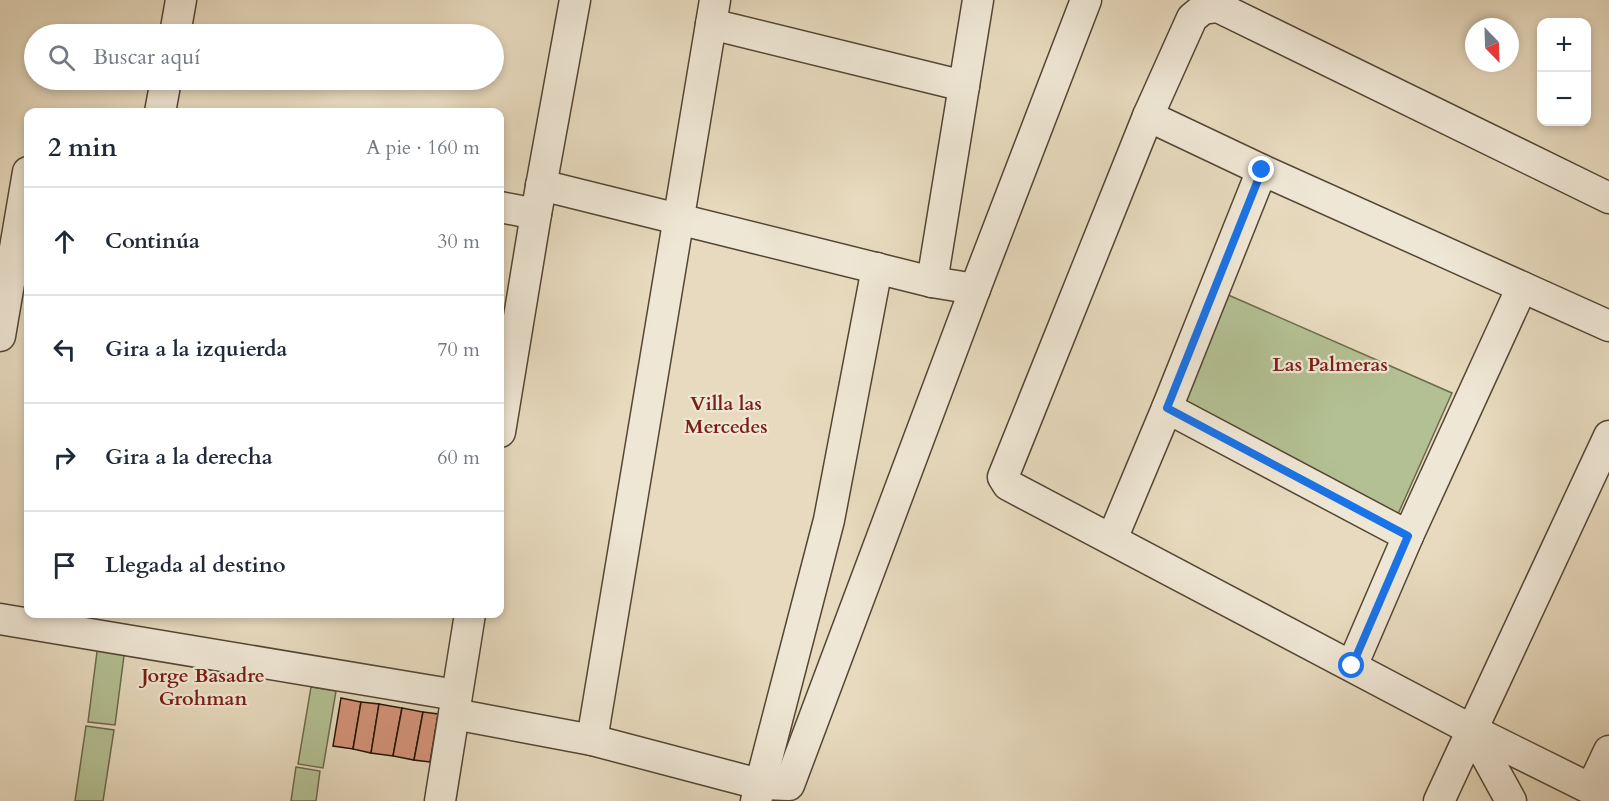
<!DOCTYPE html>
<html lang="es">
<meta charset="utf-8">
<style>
:root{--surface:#fff;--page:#f2f2f3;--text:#1f2937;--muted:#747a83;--line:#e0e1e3}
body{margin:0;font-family:Cardo,serif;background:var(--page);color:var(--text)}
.controls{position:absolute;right:18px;top:18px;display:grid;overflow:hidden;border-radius:12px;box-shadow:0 3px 9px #0003}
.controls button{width:54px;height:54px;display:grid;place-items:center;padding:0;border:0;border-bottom:2px solid var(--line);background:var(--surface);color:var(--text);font:30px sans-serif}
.compass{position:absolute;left:1465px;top:18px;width:54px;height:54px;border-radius:50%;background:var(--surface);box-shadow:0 3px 9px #0003;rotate:157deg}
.stop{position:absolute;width:18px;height:18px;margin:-14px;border:4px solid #1a73e8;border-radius:50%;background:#fff}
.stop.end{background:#1a73e8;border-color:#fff;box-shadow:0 2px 6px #0008}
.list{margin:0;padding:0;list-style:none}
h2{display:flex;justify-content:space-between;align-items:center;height:78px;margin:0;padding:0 24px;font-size:26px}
h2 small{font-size:20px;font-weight:400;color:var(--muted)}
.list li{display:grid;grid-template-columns:39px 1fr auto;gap:18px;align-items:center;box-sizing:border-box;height:108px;padding:0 24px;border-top:2px solid var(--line)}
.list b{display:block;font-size:22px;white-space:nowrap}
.list em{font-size:20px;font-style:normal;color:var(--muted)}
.icon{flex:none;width:33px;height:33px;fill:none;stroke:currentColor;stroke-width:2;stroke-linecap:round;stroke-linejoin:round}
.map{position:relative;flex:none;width:1609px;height:801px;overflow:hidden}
.search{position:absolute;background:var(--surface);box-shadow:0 3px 9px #0003;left:24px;top:24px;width:480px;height:66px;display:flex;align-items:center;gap:15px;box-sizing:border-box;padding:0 21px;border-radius:33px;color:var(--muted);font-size:22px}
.panel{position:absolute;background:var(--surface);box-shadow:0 3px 9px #0003;left:24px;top:108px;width:480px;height:510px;border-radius:12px}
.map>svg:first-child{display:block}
</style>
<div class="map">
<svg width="1609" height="801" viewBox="0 0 1609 801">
<rect width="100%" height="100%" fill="#e7dabe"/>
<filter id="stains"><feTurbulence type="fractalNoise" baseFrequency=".00333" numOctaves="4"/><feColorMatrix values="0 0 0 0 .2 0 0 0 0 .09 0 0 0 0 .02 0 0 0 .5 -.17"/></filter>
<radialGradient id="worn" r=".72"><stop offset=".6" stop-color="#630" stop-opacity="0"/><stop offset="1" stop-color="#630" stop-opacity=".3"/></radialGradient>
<g fill="#b3c093" stroke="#6b6a4c" stroke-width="1.5">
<polygon points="1226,294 1452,393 1394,523 1180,412"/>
<polygon points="98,644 125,648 115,725 88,722"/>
<polygon points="311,687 336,691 323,768 298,764"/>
<polygon points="86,726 114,730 103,801 75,801"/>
<polygon points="296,767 320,771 316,801 291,801"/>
</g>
<g fill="#d6947b" stroke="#231506" stroke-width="1.5">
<polygon points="341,698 361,702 353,749 333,746"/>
<polygon points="361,702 379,704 371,753 353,749"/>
<polygon points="379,704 402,708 393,756 371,753"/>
<polygon points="402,708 423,712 414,760 393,756"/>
<polygon points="423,712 438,714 430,762 414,760"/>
</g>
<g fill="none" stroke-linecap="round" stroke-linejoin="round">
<g stroke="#544634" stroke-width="33">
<g id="minor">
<polyline points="711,24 964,86"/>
<polyline points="175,34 181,0"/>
<polyline points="160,112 166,80"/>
<polyline points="1148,116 1262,170 1609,326"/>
<polyline points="541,185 932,282 975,289"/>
<polyline points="1609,198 1218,7 1203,9 1192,18 1148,116 1003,477 1008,485 1472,730 1609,798"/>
<polyline points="500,207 536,214"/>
<polyline points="932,282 978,0"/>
<polyline points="0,336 28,172"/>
<polyline points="1167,408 1408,536"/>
<polyline points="500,432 536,214 575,0"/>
<polyline points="1112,539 1167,408 1262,170"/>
<polyline points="0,619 456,695"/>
<polyline points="1352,666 1408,536 1522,287"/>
<polyline points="454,714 592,740 759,784 789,785 975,289 1086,0"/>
<polyline points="592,740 715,0"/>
<polyline points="1591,789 1609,751"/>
<polyline points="440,801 470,614"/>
<polyline points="756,801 829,520 877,268"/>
<polyline points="1439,801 1472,730"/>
<polyline points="1511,801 1472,730 1609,436"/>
</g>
</g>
<use href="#minor" stroke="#efe7d5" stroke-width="30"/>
</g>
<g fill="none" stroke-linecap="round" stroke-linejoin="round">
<polyline stroke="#1a73e8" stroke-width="8" points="1262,170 1167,408 1408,536 1352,666"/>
</g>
<g text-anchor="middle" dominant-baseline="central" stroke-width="4.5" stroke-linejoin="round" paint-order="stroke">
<g font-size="20" font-weight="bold" fill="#7a1f14" stroke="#efe7d5">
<text x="1330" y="364">Las Palmeras</text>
<text x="726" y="403">Villa las<tspan x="726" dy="23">Mercedes</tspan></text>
<text x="203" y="675">Jorge Basadre<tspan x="203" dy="23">Grohman</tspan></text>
</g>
</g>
<rect width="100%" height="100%" filter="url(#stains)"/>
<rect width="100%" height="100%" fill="url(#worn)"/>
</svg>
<div class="controls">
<button>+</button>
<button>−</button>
</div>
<svg class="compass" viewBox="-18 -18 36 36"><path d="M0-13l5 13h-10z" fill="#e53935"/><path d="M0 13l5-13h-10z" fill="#747a83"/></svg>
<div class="stop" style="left:1352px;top:666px"></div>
<div class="stop end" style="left:1262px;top:170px"></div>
<div class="search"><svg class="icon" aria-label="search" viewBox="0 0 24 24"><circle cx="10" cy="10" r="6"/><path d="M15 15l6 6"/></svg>Buscar aquí</div>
<section class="panel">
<h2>2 min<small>A pie · 160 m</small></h2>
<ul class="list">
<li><svg class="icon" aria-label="ahead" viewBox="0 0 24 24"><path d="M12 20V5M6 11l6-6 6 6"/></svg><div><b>Continúa</b></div><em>30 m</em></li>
<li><svg class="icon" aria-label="left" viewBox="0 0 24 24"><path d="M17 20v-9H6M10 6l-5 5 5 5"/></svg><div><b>Gira a la izquierda</b></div><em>70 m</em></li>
<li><svg class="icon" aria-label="right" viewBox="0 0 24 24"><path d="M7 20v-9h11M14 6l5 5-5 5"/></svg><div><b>Gira a la derecha</b></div><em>60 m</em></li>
<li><svg class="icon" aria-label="arrive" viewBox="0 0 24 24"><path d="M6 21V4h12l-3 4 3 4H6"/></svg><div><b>Llegada al destino</b></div></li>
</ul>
</section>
</div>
